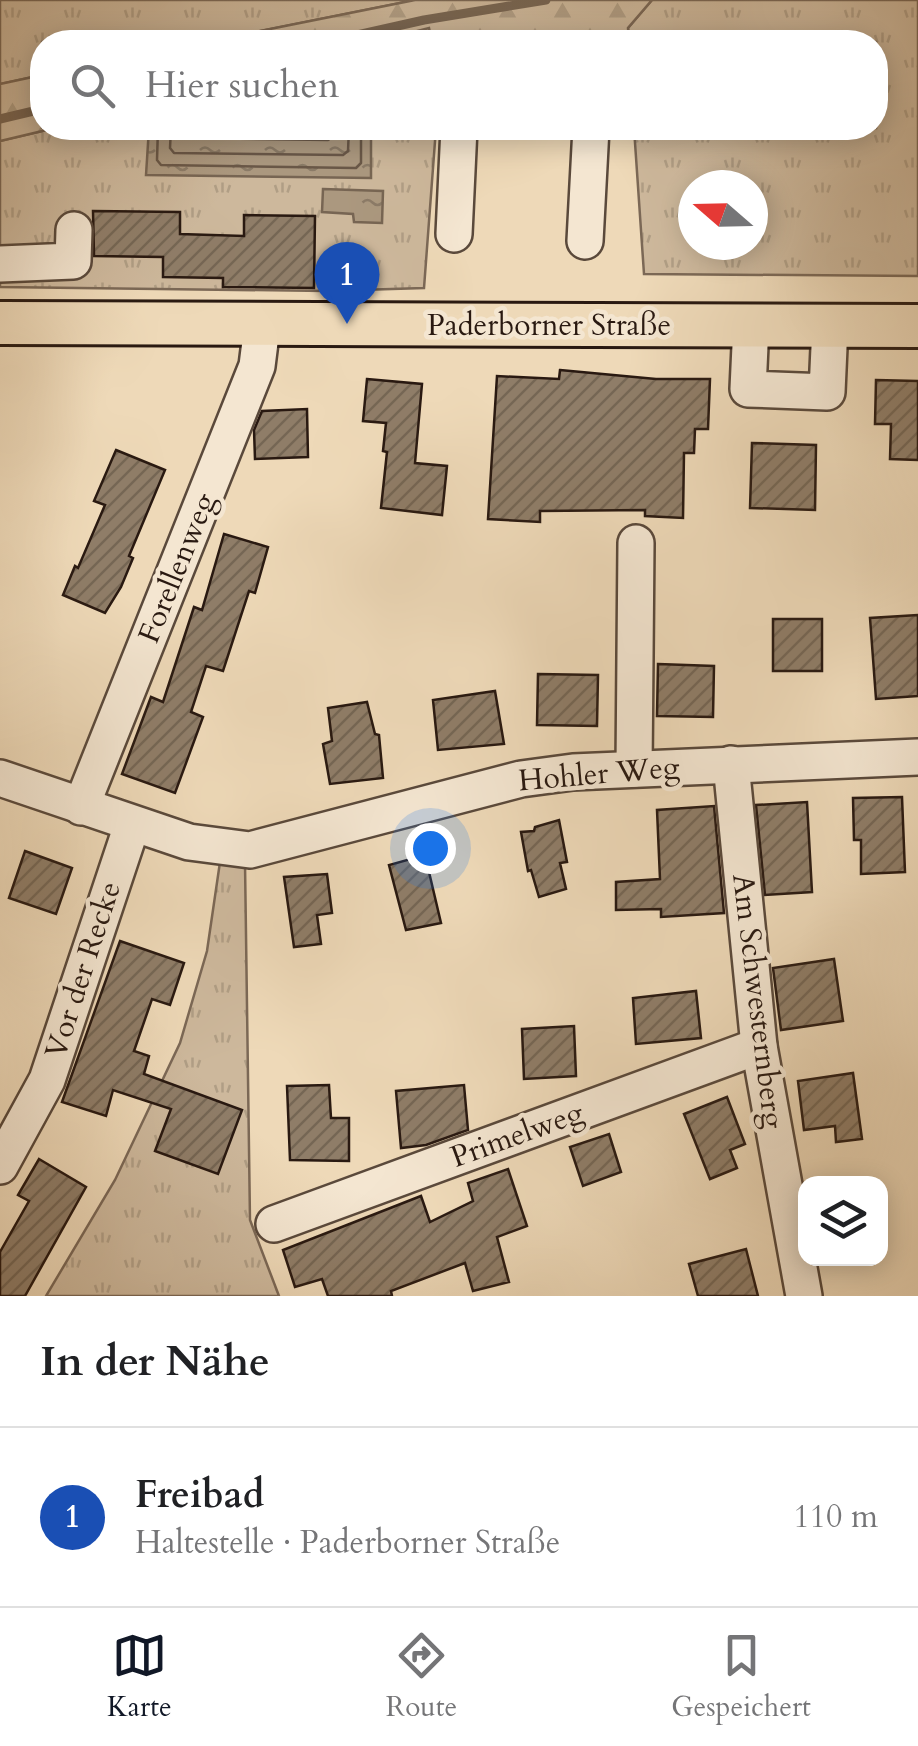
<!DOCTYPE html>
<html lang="de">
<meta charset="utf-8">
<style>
:root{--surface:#fff;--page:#f6f6f6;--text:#202124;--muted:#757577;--line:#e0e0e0;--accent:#111827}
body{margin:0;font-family:Cardo,serif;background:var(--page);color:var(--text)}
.controls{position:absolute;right:30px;bottom:30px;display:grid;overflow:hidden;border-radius:20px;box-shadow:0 5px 25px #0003}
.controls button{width:90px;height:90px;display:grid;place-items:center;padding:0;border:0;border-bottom:2px solid var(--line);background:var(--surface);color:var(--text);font:50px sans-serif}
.compass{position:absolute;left:678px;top:170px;width:90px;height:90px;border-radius:50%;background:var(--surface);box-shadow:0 5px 25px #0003;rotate:290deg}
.you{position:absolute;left:430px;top:848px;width:35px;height:35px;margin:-25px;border:8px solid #fff;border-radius:50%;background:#1a73e8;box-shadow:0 0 0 15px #1a73e833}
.badge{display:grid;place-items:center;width:65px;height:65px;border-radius:50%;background:var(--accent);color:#fff;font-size:32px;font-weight:700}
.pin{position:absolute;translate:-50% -82px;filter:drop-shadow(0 2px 5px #0008)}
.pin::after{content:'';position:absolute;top:52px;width:35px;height:30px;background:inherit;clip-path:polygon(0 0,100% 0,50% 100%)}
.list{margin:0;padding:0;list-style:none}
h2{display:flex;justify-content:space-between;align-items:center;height:130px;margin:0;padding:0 40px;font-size:42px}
h2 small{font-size:32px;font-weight:400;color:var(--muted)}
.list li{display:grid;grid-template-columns:65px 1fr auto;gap:30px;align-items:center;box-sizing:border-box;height:180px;padding:0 40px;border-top:2px solid var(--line)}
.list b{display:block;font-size:38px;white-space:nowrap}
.list p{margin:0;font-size:32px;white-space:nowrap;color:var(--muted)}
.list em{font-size:32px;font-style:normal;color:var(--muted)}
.icon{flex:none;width:55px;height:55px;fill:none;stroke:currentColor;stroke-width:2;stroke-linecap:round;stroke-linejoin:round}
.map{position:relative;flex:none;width:918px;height:1296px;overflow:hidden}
.search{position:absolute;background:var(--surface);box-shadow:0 5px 25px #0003;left:30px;right:30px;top:30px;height:110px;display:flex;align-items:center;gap:25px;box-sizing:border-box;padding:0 35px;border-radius:40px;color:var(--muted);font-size:38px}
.sheet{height:310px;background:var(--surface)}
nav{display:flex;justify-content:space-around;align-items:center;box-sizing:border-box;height:140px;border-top:2px solid var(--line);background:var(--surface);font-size:28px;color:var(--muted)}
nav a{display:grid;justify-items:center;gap:5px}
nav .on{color:var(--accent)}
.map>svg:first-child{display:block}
</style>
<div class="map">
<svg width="918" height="1296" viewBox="0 0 918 1296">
<defs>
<pattern id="grass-tufts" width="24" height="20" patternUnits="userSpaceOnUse" patternTransform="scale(2.5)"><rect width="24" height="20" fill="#cdb89c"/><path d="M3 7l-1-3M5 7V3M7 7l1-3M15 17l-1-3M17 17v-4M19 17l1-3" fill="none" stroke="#b09e85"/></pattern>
<pattern id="forest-firs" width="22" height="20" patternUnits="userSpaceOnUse" patternTransform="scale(2.5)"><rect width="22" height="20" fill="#cdb89c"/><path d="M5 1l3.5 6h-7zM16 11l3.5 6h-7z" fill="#b09e85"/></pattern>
<pattern id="water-ripples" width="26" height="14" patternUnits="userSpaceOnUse" patternTransform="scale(2.5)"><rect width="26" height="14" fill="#ab987f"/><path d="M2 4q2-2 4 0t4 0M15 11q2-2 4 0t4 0" fill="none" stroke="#8b7b67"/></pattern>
<pattern id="building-hatch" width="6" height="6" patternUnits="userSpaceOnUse" patternTransform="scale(2.5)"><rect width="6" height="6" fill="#8f7d68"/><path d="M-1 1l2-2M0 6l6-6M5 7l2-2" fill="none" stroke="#756654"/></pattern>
</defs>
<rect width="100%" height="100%" fill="#eed9b8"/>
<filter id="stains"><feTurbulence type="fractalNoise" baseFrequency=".002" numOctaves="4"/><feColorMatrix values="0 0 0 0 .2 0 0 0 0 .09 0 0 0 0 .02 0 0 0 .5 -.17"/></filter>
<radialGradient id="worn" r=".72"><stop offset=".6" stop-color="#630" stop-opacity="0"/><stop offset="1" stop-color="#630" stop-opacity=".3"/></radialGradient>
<g fill="url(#grass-tufts)" stroke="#7b6856" stroke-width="2.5" fill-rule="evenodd">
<polygon points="0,0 415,0 205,42 42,42 42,75 0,84"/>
<path d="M652,0H918V276L644,274L634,128H876V42H629L628,28ZM693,185H753V245H693Z"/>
<polygon points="429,27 432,42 374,42"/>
<polygon points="55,128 436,128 424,288 326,291 0,287 0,141"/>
<polygon points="220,862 245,863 250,1220 279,1296 46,1296 115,1180 180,1043 207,951"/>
</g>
<g fill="url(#forest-firs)" stroke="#7b6856" stroke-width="2.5">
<polygon points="415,0 652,0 628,28 629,42 432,42 429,28 374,42 205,42"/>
<polygon points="42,75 42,128 55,128 0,141 0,84"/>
</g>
<g fill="url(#water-ripples)" stroke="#776553" stroke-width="2.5">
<polygon points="149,128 371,128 371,178 146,175"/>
<polygon points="323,189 383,191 382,223 354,222 353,214 322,212"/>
</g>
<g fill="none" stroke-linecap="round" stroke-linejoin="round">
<g stroke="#6a5848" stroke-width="2.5">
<polyline points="158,128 157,160 161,165 356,168 361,163 361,128"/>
<polyline points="171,128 170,148 174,153 343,155 348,151 349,128"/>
<polyline points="186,128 186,135 190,138 328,140 333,137 334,128"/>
</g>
<g stroke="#776553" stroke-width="9">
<polyline points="326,42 424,20 546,0"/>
<polyline points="0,119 42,109"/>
</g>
</g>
<g fill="url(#building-hatch)" stroke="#291911" stroke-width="2.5">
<polygon points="93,211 180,212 180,234 244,236 244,215 315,216 314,288 223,287 223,278 163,277 163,257 94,256"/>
<polygon points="560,370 656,379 710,379 708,429 695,429 694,453 684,453 683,518 645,516 645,510 540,511 540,522 488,519 497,376 559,379"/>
<polygon points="367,379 422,384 415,463 447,466 442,515 381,508 387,452 383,451 386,423 363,421"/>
<polygon points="876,380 918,381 918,460 890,459 891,424 875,424"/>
<polygon points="307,409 308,457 255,459 254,430 262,411"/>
<polygon points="752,443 816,445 815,510 750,508"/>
<polygon points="116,450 165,470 129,556 133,558 121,587 105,613 63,595 75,566 78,568 105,505 94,501"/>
<polygon points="224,534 268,547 255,593 249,591 223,671 206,666 191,712 203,717 175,793 122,774 151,697 163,702 194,607 202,610"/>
<polygon points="918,615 918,696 876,699 870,618"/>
<rect x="773" y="619" width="49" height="52"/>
<polygon points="658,664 714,666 713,717 657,716"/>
<polygon points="538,674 598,675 597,726 537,725"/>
<polygon points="495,691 504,744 438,750 433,700"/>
<polygon points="367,702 375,734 379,735 383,778 330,784 323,744 332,741 328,708"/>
<polygon points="902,797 905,872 861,874 861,840 854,840 853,798"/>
<polygon points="807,802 812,892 765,895 756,805"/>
<polygon points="714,806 724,913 661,917 661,909 616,910 616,882 660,879 657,810"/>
<polygon points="559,820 567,862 560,863 566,889 539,897 531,870 528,871 521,832 534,831 535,827"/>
<polygon points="25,851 72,868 56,914 9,898"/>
<polygon points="425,855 441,923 406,930 389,865"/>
<polygon points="327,874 332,913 317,915 321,944 294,947 284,877"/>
<polygon points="120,941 184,963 170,1005 152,999 134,1051 149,1056 144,1074 242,1110 218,1174 155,1151 171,1109 113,1090 106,1116 62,1102"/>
<polygon points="834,959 843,1021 781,1030 773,968"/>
<polygon points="696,991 701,1038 636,1044 633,998"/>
<polygon points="574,1026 576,1076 524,1079 522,1029"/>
<polygon points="853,1073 862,1139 836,1142 835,1126 804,1130 798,1081"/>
<polygon points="329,1085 331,1118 349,1118 349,1161 290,1160 287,1086"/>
<polygon points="464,1085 468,1130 426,1145 401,1148 396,1091"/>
<polygon points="727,1097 745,1144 730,1150 737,1168 710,1179 684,1114"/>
<polygon points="609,1134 621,1172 583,1186 570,1147"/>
<polygon points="39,1159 86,1187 25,1296 0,1296 0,1252 29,1201 18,1195"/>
<polygon points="508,1169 527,1226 497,1237 509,1282 473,1291 465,1263 391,1291 392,1296 328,1296 322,1279 295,1287 283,1250 421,1196 430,1222 473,1201 468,1183"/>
<polygon points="746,1249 758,1296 698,1296 689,1264"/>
</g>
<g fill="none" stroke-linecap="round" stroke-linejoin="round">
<g stroke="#5a493b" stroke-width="40">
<g id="minor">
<polyline points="454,234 459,128"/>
<polyline points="585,241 591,128"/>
<polyline points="0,264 73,261 74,230"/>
<polyline points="751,324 748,389 827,392 830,325"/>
<polyline points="731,764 759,1046 804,1296"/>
<polyline points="634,769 636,543"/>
<polyline points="0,778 189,842 250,850 521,779 573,772 918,757"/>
<polyline points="81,807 257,366 262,326"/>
<polyline points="0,1166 47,1080 132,825"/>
<polyline points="274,1224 759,1046"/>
</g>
</g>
<g stroke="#291911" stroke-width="48">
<polyline id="major" points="0,323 918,326"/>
</g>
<use href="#minor" stroke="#f4e6d1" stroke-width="35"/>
<use href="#major" stroke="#eed9b8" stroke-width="42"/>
</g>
<g text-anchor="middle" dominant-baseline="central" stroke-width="9" stroke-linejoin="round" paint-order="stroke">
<g font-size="30" fill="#291911" stroke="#f4e6d1">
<text x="549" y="325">Paderborner Straße</text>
<text transform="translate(177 568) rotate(-68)">Forellenweg</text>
<text transform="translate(599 774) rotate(-5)">Hohler Weg</text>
<text transform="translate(83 970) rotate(-72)">Vor der Recke</text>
<text transform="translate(758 1001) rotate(83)">Am Schwesternberg</text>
<text transform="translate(517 1135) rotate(-20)">Primelweg</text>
</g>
</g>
<rect width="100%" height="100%" filter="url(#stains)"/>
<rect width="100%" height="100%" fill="url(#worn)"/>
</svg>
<div class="controls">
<button><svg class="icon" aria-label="layers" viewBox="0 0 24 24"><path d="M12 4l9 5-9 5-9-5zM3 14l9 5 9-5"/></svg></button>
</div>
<svg class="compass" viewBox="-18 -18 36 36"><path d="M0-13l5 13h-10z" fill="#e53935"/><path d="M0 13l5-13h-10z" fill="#757577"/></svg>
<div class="you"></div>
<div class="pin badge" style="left:347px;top:324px;background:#1a4fb4">1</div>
<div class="search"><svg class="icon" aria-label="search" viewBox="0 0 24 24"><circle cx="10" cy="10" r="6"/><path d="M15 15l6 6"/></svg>Hier suchen</div>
</div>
<section class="sheet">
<h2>In der Nähe<small></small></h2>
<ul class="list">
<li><span class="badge" style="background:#1a4fb4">1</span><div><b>Freibad</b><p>Haltestelle · Paderborner Straße</p></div><em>110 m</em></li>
</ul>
</section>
<nav>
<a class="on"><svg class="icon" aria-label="map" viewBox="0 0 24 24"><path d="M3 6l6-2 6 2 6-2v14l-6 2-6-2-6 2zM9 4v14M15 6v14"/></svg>Karte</a>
<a><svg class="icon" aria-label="directions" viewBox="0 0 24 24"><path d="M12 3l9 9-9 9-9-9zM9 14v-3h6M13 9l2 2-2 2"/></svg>Route</a>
<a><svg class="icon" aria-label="saved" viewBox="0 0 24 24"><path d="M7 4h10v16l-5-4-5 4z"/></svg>Gespeichert</a>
</nav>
